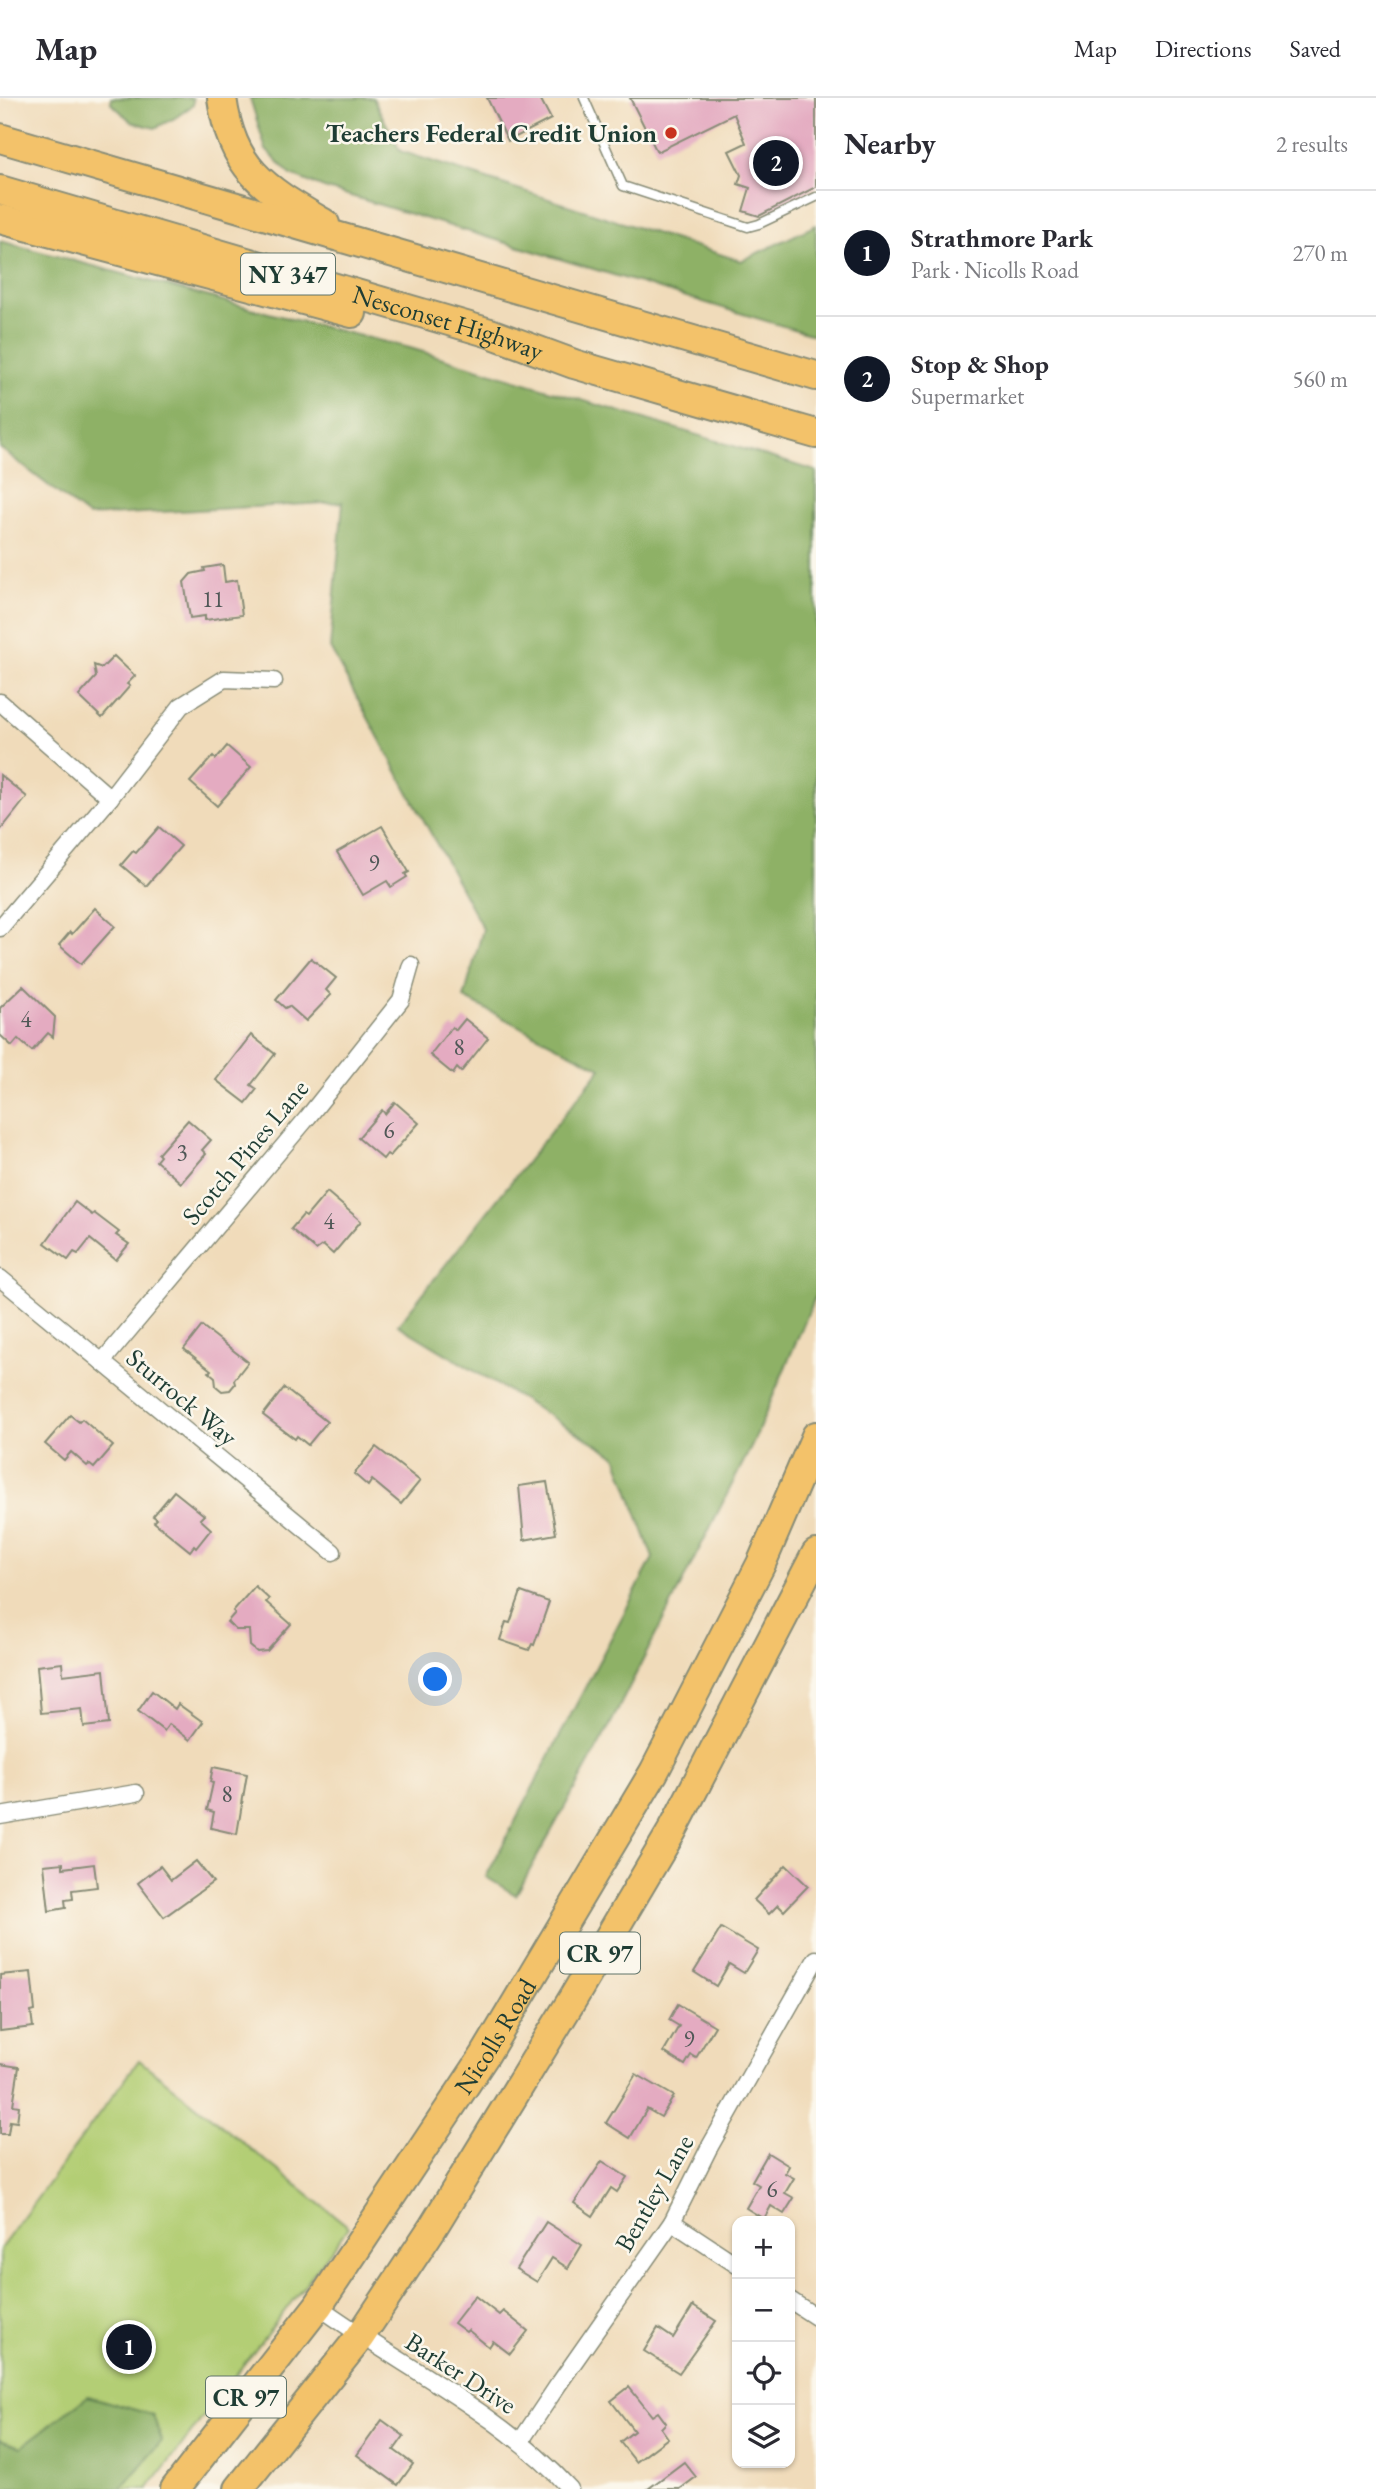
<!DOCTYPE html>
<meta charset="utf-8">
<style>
:root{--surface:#fff;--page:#f7f7f7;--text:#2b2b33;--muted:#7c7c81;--line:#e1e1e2;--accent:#111827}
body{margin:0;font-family:"EB Garamond",serif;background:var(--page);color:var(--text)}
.controls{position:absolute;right:21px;bottom:21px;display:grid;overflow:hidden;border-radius:14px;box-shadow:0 2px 5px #0004}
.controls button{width:63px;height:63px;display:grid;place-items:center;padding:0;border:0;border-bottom:2px solid var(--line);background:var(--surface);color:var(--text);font:35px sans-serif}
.you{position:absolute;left:436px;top:1582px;width:24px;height:24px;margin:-18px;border:5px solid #fff;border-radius:50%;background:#1a73e8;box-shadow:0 0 0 10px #1a73e833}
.badge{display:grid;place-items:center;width:46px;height:46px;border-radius:50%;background:var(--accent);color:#fff;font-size:23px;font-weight:700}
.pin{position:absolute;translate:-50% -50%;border:4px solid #fff;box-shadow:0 2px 7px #0006}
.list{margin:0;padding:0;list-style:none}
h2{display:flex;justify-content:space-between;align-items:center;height:91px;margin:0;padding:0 28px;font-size:30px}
h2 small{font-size:23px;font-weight:400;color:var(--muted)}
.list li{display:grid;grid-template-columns:46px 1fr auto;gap:21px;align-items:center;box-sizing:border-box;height:126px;padding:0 28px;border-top:2px solid var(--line)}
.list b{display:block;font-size:26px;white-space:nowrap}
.list p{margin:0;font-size:23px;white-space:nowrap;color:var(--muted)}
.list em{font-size:23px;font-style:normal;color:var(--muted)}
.icon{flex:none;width:38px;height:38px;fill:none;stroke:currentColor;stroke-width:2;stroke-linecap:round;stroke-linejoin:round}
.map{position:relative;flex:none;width:816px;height:2391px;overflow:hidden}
header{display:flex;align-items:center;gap:42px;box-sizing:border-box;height:98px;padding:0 35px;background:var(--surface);border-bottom:2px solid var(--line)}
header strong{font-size:33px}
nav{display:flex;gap:38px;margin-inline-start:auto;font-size:24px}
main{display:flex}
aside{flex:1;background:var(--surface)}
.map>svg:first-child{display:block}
</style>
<header>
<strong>Map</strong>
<nav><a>Map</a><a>Directions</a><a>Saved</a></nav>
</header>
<main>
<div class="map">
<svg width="816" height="2391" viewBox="0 0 816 2391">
<rect width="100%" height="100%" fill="#fbf7ec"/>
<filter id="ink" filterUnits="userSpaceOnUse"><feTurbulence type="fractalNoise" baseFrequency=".0143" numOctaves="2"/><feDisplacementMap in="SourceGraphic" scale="14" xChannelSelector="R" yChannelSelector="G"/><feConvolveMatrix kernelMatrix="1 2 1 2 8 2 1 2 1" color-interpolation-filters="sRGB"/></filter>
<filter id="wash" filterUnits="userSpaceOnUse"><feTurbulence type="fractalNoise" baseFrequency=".00686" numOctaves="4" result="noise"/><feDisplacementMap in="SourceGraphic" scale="28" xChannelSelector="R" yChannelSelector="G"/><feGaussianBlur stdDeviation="1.57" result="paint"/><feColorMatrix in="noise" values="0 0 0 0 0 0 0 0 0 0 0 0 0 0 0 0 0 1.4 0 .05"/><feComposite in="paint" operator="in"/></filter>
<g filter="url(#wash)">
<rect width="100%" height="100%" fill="#f0dbba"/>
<polygon fill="#b3ce75" stroke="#698654" stroke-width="2" points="139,1962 349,2129 148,2391 0,2391 0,2151"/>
<g fill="#8eb166" stroke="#56774d" stroke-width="2">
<polygon points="111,0 193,0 193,7 175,20 155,30 132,24 111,5"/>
<polygon points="250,0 373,0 400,53 741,163 816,127 816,238 324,90 291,77 266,52"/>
<polygon points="0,143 295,222 410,250 816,373 816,1197 753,1345 609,1629 516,1797 486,1779 653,1460 616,1358 398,1227 601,970 464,900 483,831 330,550 343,404 88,418 0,350"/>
<polygon points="88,2298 153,2317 162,2343 121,2391 0,2391 0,2342 21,2349"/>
</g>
<g id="blocks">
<g fill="#e4abc1">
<polygon points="487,0 540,0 551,21 508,43"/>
<polygon points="630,0 816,0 816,89 759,118 743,113 750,90 738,86 741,77 729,53 746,45 734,16 657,54"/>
<polygon points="223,467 225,484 237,482 242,517 205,522 205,518 190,520 184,484 191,476 205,473 204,470"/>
<polygon points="114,558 135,578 127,586 130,588 102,620 79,598 96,579 94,567 102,570"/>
<polygon points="227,648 251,669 217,708 190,684 213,658 216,661"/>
<polygon points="0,677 27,699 0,733"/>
<polygon points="382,728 409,774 405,776 407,779 391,789 387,783 363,797 337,754"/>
<polygon points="159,729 181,748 146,788 121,767 133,753 136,755"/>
<polygon points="95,810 115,828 81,866 59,847 70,834 72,836"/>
<polygon points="311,860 336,880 326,892 331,897 306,923 289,908 285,910 276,902"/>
<polygon points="23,888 55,919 53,939 48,935 32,953 18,941 12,948 0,937 0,910"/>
<polygon points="465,921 488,940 461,974 457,970 453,976 430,957 452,929 456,932"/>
<polygon points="251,937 275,956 251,987 257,991 246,1005 216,982"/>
<polygon points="395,1004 419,1025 390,1058 387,1056 383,1061 358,1040 382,1012 385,1016"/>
<polygon points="188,1022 211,1042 202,1052 206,1056 181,1085 156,1063 160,1058 158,1056"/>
<polygon points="327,1094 361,1123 333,1156 323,1147 316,1152 291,1131 303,1117 306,1119"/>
<polygon points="75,1104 92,1117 94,1115 119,1134 116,1137 129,1146 116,1162 90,1141 78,1156 74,1154 68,1162 45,1145"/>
<polygon points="202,1228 248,1264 234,1282 235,1286 230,1292 222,1293 216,1288 215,1279 209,1274 211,1272 184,1251"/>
<polygon points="284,1290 327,1324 308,1347 297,1338 295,1341 263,1317"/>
<polygon points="70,1317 79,1324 82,1321 113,1348 94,1370 89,1366 87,1368 71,1354 64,1362 45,1346"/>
<polygon points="376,1349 420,1383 401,1406 372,1382 368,1388 354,1376"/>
<polygon points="547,1384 556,1436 524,1442 519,1388"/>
<polygon points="174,1393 204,1417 200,1421 211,1431 196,1450 194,1448 190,1453 154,1424 157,1421 153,1418"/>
<polygon points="255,1488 269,1501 266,1504 291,1526 267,1553 257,1554 250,1548 249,1532 236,1532 227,1524 235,1515 233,1513"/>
<polygon points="521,1494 549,1504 534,1547 532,1546 529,1552 500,1542 506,1524 510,1525"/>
<polygon points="62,1565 63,1577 104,1572 109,1626 84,1629 82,1611 41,1615 37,1568"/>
<polygon points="152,1593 175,1611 178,1606 203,1624 190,1642 169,1626 164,1633 138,1613"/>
<polygon points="213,1669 247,1676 237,1736 211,1730 214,1714 207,1712 213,1685 210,1684"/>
<polygon points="196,1763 213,1784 164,1819 138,1785 160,1768 171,1782"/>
<polygon points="63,1765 63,1770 94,1766 97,1789 72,1792 73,1801 65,1802 66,1810 49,1813 44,1767"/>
<polygon points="786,1767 808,1788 784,1813 778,1807 769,1816 754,1802"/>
<polygon points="721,1830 758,1852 744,1875 729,1866 716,1888 694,1874"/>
<polygon points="31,1874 35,1913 31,1914 33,1929 0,1933 0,1877"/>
<polygon points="678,1906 715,1928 696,1960 691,1957 685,1967 664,1954 679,1928 669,1922"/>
<polygon points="0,1966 19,1969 13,2007 19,2008 17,2024 10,2023 8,2036 0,2036"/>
<polygon points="636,1976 674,1998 661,2019 647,2011 630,2040 606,2025"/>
<polygon points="768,2055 789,2068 785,2075 794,2080 785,2095 794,2100 784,2116 771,2108 764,2121 746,2110 759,2087 752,2083"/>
<polygon points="602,2063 627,2079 617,2094 611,2090 593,2118 574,2105"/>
<polygon points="546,2124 582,2147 568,2170 552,2160 537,2184 516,2171"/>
<polygon points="475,2198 499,2217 503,2213 528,2233 510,2256 493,2243 489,2249 468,2232 466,2234 454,2225"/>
<polygon points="693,2208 716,2223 679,2275 644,2253 658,2230 673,2240"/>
<polygon points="629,2289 652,2318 658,2314 666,2325 661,2330 668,2340 636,2364 620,2344 634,2333 611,2303"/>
<polygon points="382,2322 404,2338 394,2352 413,2366 398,2387 357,2357"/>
<polygon points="684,2364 696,2379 680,2391 648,2391"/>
</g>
</g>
</g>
<g filter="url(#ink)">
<use href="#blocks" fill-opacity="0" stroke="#888c77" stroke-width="2"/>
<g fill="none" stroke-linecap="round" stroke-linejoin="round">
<g stroke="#888c77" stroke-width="11">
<polyline id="service" points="584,0 623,88 748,129 759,126 816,99"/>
</g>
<g stroke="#888c77" stroke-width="19">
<g id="minor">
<polyline points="0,604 110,700"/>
<polyline points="0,830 110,700 181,608 224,581 274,583"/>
<polyline points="0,1180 333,1454"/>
<polyline points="102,1264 308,1019 401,902 411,867"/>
<polyline points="0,1718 136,1695"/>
<polyline points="672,2124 737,2167"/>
<polyline points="790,2202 816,2219"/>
<path d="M318,2208C401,2268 501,2315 570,2391"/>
<polyline points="520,2344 558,2287 672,2124 709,2050 816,1861"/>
</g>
</g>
<g stroke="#888c77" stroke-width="32">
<g id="trunk">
<path d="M222,0C232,73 266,91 325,126"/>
<polyline points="0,40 816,278"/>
<path id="s1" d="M0,92L490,235L574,266L816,336"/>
<polyline points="0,121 352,215"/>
<path id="s2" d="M175,2391L318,2208L485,1957L654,1674L761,1466L816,1338"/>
<polyline points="239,2391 360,2239 433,2129 572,1902 672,1733 816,1456"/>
</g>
</g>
<use href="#service" stroke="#fff" stroke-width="8"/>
<use href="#minor" stroke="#fff" stroke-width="16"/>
<use href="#trunk" stroke="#f3c26a" stroke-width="28"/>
</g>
</g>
<circle fill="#c8321e" stroke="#fbf7ec" stroke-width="2.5" cx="671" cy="35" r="7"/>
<g text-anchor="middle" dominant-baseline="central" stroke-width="5" stroke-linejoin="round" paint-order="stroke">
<g font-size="23" fill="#505857">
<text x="213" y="501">11</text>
<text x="374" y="765">9</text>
<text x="26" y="921">4</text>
<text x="459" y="949">8</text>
<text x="389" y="1032">6</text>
<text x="182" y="1054">3</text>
<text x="329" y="1123">4</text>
<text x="227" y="1696">8</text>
<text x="689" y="1941">9</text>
<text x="772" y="2091">6</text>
</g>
<g fill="#fbf7ec" stroke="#61756b" stroke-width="2">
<rect x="241" y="155.5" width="94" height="41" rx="5"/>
<rect x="560" y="1834.5" width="80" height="41" rx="5"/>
<rect x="206" y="2278.5" width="80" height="41" rx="5"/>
</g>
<g font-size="24" font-weight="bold" fill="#1f3d34">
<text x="288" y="176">NY 347</text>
<text x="600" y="1855">CR 97</text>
<text x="246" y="2299">CR 97</text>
</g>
<g font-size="26" font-weight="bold" fill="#1f3d34" stroke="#fbf7ec" text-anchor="end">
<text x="657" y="35">Teachers Federal Credit Union</text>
</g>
<g font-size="26" fill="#1f3d34" stroke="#fbf7ec">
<text stroke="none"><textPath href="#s1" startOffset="467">Nesconset Highway</textPath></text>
<text transform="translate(245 1054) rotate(-50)">Scotch Pines Lane</text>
<text transform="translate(182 1299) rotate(40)">Sturrock Way</text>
<text stroke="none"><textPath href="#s2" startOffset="555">Nicolls Road</textPath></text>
<text transform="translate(654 2095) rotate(-60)">Bentley Lane</text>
<text transform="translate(461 2275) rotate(33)">Barker Drive</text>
</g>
</g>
</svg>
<div class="controls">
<button>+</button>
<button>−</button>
<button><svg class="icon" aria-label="locate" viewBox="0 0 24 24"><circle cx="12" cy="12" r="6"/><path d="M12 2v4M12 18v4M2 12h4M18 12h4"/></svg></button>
<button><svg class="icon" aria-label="layers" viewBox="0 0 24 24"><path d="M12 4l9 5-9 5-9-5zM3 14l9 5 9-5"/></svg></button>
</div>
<div class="you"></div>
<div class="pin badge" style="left:129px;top:2249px">1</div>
<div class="pin badge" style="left:776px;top:65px">2</div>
</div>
<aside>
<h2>Nearby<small>2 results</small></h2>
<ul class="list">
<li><span class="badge">1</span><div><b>Strathmore Park</b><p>Park · Nicolls Road</p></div><em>270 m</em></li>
<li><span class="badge">2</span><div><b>Stop &amp; Shop</b><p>Supermarket</p></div><em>560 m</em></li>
</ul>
</aside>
</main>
